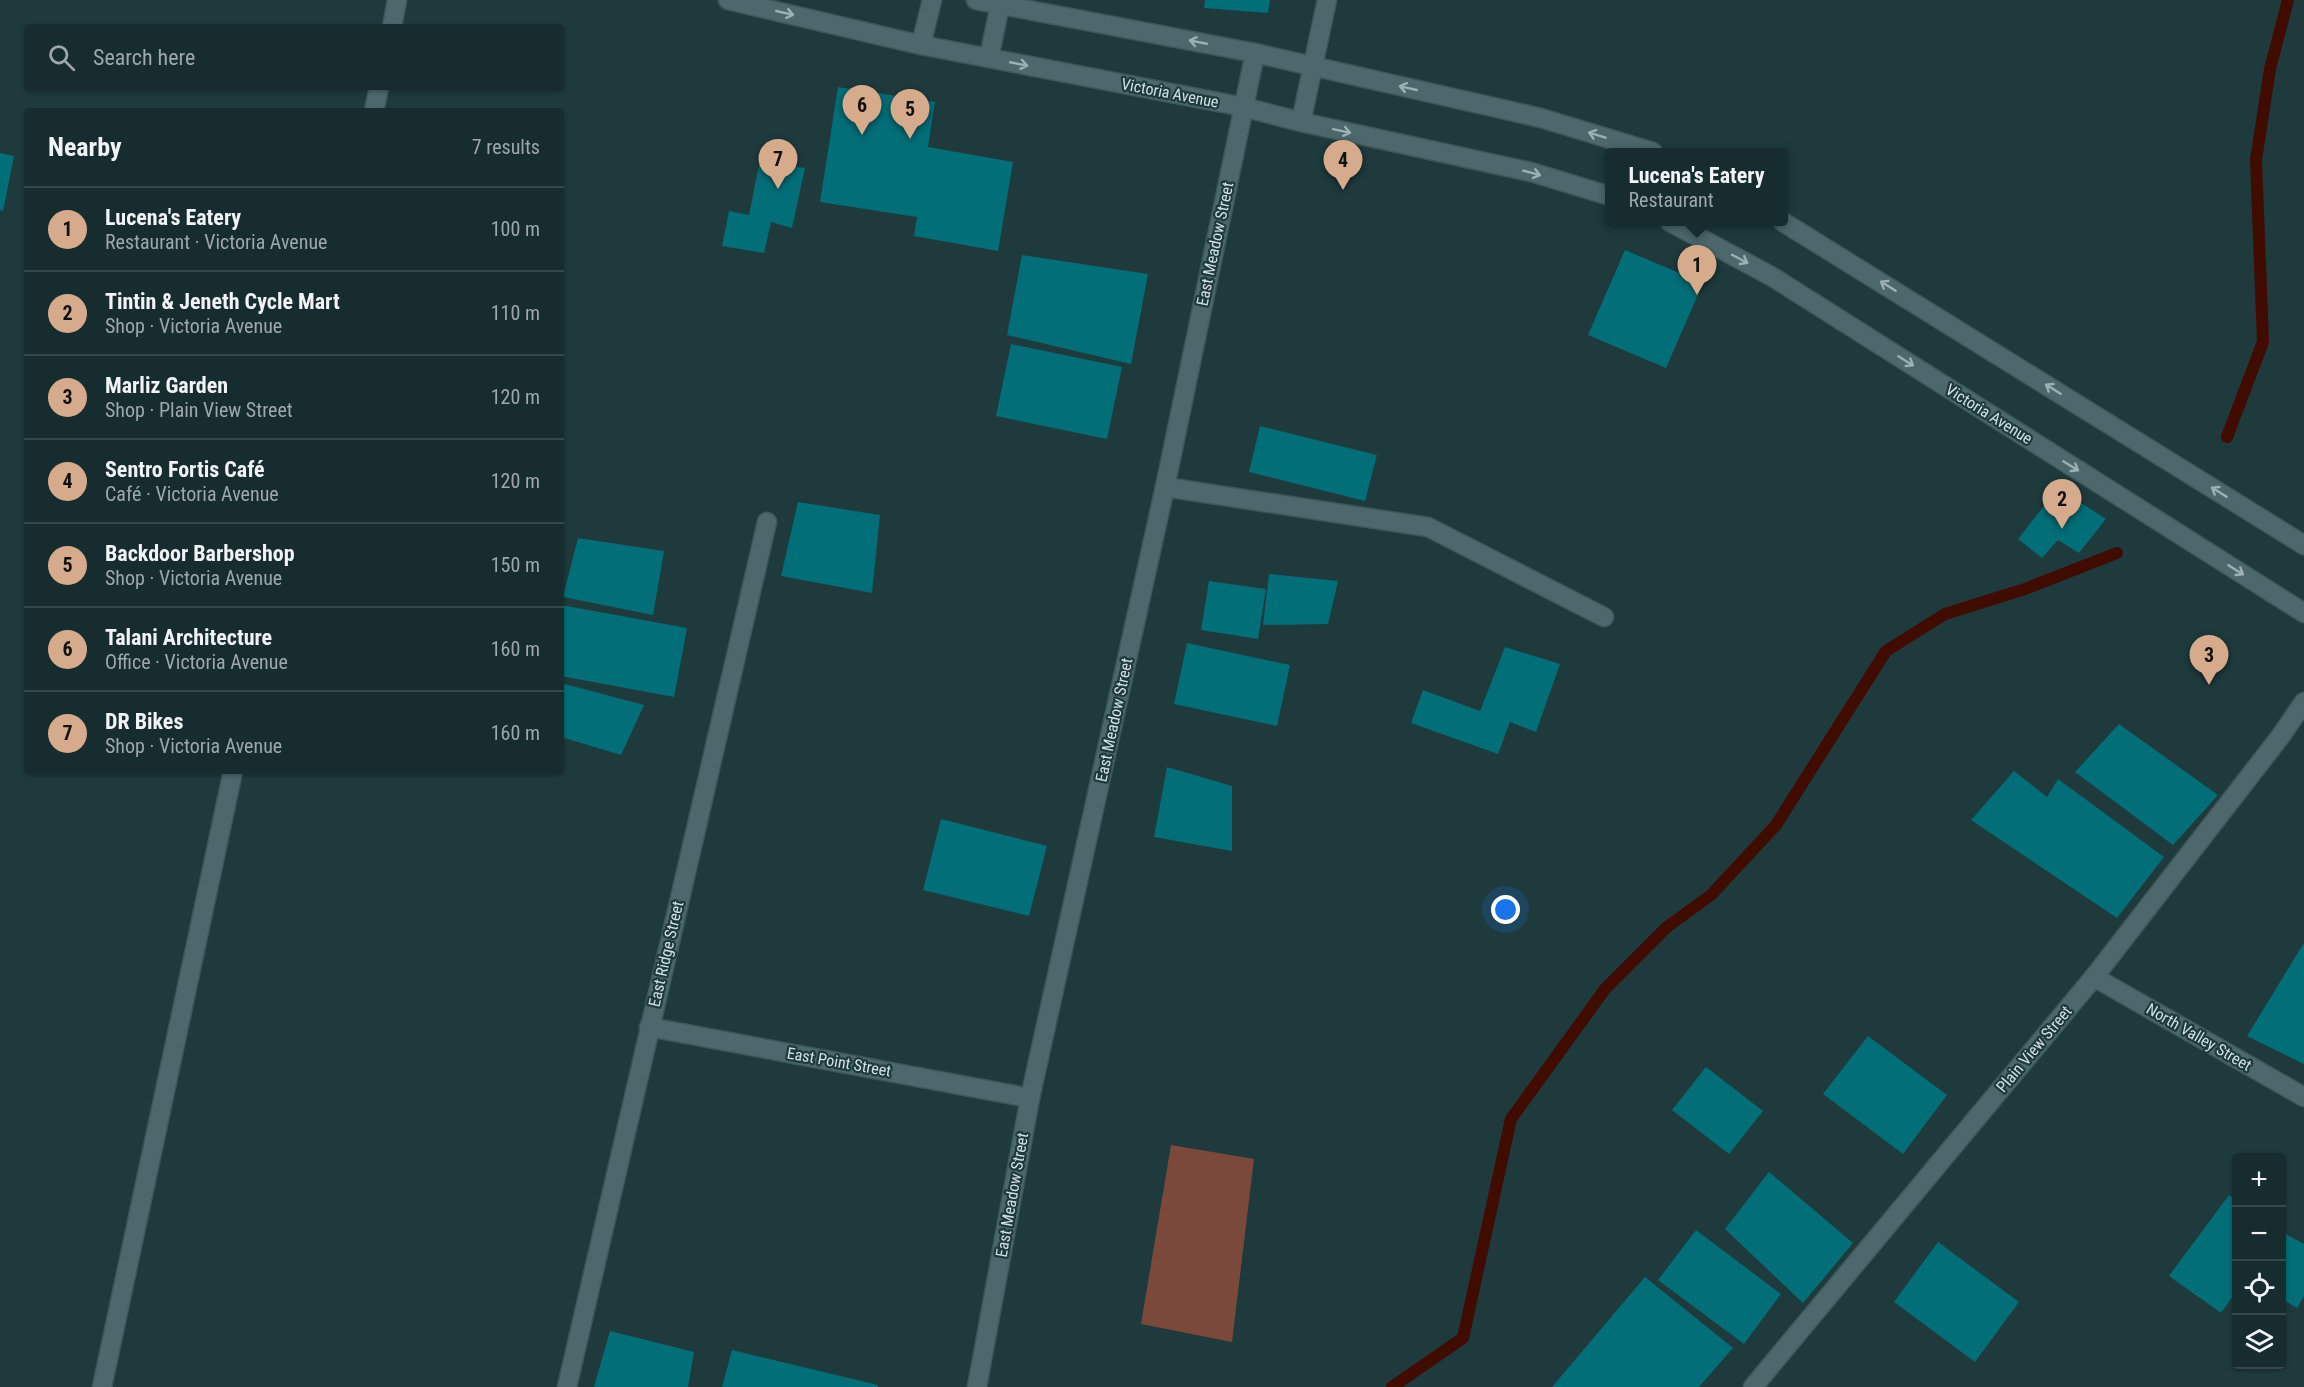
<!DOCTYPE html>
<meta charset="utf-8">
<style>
:root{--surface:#162c2e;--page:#1f3436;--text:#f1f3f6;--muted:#9ea7aa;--line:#35484a;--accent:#d6ab8b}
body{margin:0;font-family:"Roboto Condensed",sans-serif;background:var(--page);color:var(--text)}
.controls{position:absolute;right:18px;bottom:18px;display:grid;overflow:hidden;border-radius:6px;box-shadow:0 2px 4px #0004}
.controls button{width:54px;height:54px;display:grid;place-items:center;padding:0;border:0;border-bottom:2px solid var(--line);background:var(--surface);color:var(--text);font:30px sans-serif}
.you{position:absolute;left:1506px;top:910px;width:21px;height:21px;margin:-15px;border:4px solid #fff;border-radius:50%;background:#1a73e8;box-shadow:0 0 0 9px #1a73e833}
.badge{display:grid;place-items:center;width:39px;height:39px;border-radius:50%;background:var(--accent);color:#111;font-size:20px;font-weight:700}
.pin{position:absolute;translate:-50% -50px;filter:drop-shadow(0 2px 3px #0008)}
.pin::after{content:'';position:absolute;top:32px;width:21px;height:18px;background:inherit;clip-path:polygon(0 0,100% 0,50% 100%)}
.popup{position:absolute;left:1605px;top:148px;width:183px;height:78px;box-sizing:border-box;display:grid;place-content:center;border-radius:6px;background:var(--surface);filter:drop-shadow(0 2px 4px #0005);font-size:20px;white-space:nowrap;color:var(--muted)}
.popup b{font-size:22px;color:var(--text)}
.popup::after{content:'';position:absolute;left:50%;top:100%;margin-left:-12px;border:12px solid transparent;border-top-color:var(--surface)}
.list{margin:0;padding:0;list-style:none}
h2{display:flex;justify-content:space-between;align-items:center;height:78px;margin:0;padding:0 24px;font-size:26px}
h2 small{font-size:20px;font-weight:400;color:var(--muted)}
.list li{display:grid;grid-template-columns:39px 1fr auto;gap:18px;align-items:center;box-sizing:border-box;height:84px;padding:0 24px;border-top:2px solid var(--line)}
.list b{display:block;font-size:22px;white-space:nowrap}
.list p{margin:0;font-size:20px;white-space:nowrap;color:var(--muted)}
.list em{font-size:20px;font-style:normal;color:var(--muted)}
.icon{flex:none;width:33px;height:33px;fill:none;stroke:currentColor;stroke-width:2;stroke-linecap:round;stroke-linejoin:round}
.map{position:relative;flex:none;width:2304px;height:1387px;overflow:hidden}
.search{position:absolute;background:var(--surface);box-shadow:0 2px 4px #0004;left:24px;top:24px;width:540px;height:66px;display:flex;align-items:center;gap:15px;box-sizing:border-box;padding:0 21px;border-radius:6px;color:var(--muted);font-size:22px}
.panel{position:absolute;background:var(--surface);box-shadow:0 2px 4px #0004;left:24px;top:108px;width:540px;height:666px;border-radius:6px}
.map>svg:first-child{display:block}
</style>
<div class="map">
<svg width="2304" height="1387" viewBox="0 0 2304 1387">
<rect width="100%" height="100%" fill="#1e3a3d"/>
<polygon fill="#7b493b" points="1171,1145 1254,1159 1232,1342 1141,1324"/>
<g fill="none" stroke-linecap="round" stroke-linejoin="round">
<g stroke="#400c00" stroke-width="12">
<polyline points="2227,437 2263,342 2256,160 2270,69 2288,0"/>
<polyline points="1392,1387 1463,1338 1511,1119 1605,989 1667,927 1711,895 1776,825 1886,651 1945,614 2025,589 2117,553"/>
</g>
</g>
<g fill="#026e78">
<polygon points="1205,0 1270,0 1268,13 1204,8"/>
<polygon points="838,87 935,102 928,147 1013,162 998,251 914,236 917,217 820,202"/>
<polygon points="0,153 14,156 3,211 0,210"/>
<polygon points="760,160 805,168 792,228 771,222 764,253 722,246 729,211 749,215"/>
<polygon points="1625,250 1703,283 1666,368 1588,335"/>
<polygon points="1022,255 1148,274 1131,364 1007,335"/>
<polygon points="1011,344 1122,367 1107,439 996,416"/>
<polygon points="1260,426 1377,455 1365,501 1249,472"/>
<polygon points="2058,488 2106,519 2079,553 2058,540 2042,558 2018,539"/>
<polygon points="798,502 880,515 872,593 781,576"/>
<polygon points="578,538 664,551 653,615 563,597"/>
<polygon points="1269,574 1338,581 1328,624 1263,625"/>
<polygon points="1209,581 1266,589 1258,639 1201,630"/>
<polygon points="561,605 687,628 674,697 561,676"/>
<polygon points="1187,643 1290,665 1277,726 1174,704"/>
<polygon points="1505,647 1560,664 1536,732 1510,722 1498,754 1411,723 1423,690 1480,711"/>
<polygon points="561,683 644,705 621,755 561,737"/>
<polygon points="2119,724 2218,795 2173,845 2075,772"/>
<polygon points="1167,767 1232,786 1232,851 1154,837"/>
<polygon points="2014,771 2047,797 2058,779 2164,857 2117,918 1971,820"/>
<polygon points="941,819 1047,846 1029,916 923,890"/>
<polygon points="2304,943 2304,1064 2247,1036"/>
<polygon points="1868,1036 1947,1095 1903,1154 1823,1094"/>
<polygon points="1706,1067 1763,1111 1729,1154 1672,1110"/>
<polygon points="1769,1172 1853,1243 1803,1303 1725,1229"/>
<polygon points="2229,1195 2236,1200 2236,1292 2221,1313 2169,1276"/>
<polygon points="1696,1230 1781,1294 1744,1344 1658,1280"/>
<polygon points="2282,1232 2304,1244 2304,1296 2297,1308 2282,1299"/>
<polygon points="1938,1242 2019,1302 1975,1362 1894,1302"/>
<polygon points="1645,1277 1733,1348 1699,1387 1552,1387"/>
<polygon points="610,1331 694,1352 688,1387 594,1387"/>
<polygon points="732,1350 878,1385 878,1387 722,1387"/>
</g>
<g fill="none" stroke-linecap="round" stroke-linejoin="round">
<g stroke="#3e5759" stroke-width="21">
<g id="street">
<polyline points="392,27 397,0"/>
<polyline points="374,111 379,87"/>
<polyline points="1301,122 1327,0"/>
<polyline points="1165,487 1428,527 1604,617"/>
<polyline points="2094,977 2304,1097"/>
<polyline points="649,1027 1030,1098"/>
<polyline points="102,1387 233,771"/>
<polyline points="567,1387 767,522"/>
<polyline points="977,1387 1030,1098 1165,487 1255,53"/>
<polyline points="1753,1387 2094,977 2280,737 2304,702"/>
</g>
</g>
<g stroke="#3e5759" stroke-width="21">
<g id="secondary">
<polyline points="728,0 921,45 1244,107 1301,122 1531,172 1610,196"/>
<polyline points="976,0 1255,53 1541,118 1653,152"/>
<polyline points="921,45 932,0"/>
<polyline points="989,58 1001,0"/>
<polyline points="1670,222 1771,276 2304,613"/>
<polyline points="1783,222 2304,545"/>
</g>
</g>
<use href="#street" stroke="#4c686c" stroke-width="18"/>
<use href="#secondary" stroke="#4c686c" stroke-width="18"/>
</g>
<defs><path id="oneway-shaft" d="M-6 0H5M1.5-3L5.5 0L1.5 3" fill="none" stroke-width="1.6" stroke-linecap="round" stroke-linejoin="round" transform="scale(1.5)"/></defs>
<g stroke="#9cb1b3">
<use href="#oneway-shaft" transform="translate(785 13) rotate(13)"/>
<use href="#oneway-shaft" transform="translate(1198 42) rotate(-169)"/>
<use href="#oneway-shaft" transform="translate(1019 64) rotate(11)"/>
<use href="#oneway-shaft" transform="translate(1408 88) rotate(-167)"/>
<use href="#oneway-shaft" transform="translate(1342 131) rotate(12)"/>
<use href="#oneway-shaft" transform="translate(1597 135) rotate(-163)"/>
<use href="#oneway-shaft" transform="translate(1532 173) rotate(15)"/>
<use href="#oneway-shaft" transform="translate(1740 259) rotate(28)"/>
<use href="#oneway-shaft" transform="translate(1888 286) rotate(-148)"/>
<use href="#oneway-shaft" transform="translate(1906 361) rotate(32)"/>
<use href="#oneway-shaft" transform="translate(2053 389) rotate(-148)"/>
<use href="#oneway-shaft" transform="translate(2071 466) rotate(32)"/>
<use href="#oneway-shaft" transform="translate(2219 492) rotate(-148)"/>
<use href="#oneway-shaft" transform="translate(2236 570) rotate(32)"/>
</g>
<g text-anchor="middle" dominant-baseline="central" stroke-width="4.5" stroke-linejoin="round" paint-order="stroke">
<g font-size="16" fill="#d2e1e3" stroke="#1e3a3d">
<text transform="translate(1170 93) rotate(11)">Victoria Avenue</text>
<text transform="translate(1215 244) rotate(-78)">East Meadow Street</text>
<text transform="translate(1989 414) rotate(32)">Victoria Avenue</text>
<text transform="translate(1114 720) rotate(-78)">East Meadow Street</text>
<text transform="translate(666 954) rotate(-77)">East Ridge Street</text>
<text transform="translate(2199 1037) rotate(30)">North Valley Street</text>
<text transform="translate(2034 1049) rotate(-50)">Plain View Street</text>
<text transform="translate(839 1062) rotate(10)">East Point Street</text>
<text transform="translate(1012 1195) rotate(-80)">East Meadow Street</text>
</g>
</g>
</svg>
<div class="controls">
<button>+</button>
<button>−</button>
<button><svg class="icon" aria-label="locate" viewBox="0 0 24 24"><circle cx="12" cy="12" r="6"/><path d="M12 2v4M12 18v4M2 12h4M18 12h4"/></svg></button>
<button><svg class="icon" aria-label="layers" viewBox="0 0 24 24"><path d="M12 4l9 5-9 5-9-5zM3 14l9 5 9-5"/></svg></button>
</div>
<div class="you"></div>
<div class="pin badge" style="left:1697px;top:295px">1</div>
<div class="popup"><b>Lucena's Eatery</b>Restaurant</div>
<div class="pin badge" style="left:2062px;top:529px">2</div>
<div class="pin badge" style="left:2209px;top:685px">3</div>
<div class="pin badge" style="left:1343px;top:190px">4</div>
<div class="pin badge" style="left:910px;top:139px">5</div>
<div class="pin badge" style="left:862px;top:135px">6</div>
<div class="pin badge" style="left:778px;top:189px">7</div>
<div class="search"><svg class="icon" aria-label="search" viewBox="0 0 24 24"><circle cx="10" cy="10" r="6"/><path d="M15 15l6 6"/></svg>Search here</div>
<section class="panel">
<h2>Nearby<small>7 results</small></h2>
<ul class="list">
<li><span class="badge">1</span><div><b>Lucena's Eatery</b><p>Restaurant · Victoria Avenue</p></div><em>100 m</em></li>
<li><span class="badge">2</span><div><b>Tintin &amp; Jeneth Cycle Mart</b><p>Shop · Victoria Avenue</p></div><em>110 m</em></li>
<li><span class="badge">3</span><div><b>Marliz Garden</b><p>Shop · Plain View Street</p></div><em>120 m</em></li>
<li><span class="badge">4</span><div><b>Sentro Fortis Café</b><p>Café · Victoria Avenue</p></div><em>120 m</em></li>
<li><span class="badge">5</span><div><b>Backdoor Barbershop</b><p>Shop · Victoria Avenue</p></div><em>150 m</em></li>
<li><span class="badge">6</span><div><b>Talani Architecture</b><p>Office · Victoria Avenue</p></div><em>160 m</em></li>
<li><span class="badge">7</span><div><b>DR Bikes</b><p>Shop · Victoria Avenue</p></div><em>160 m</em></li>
</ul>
</section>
</div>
